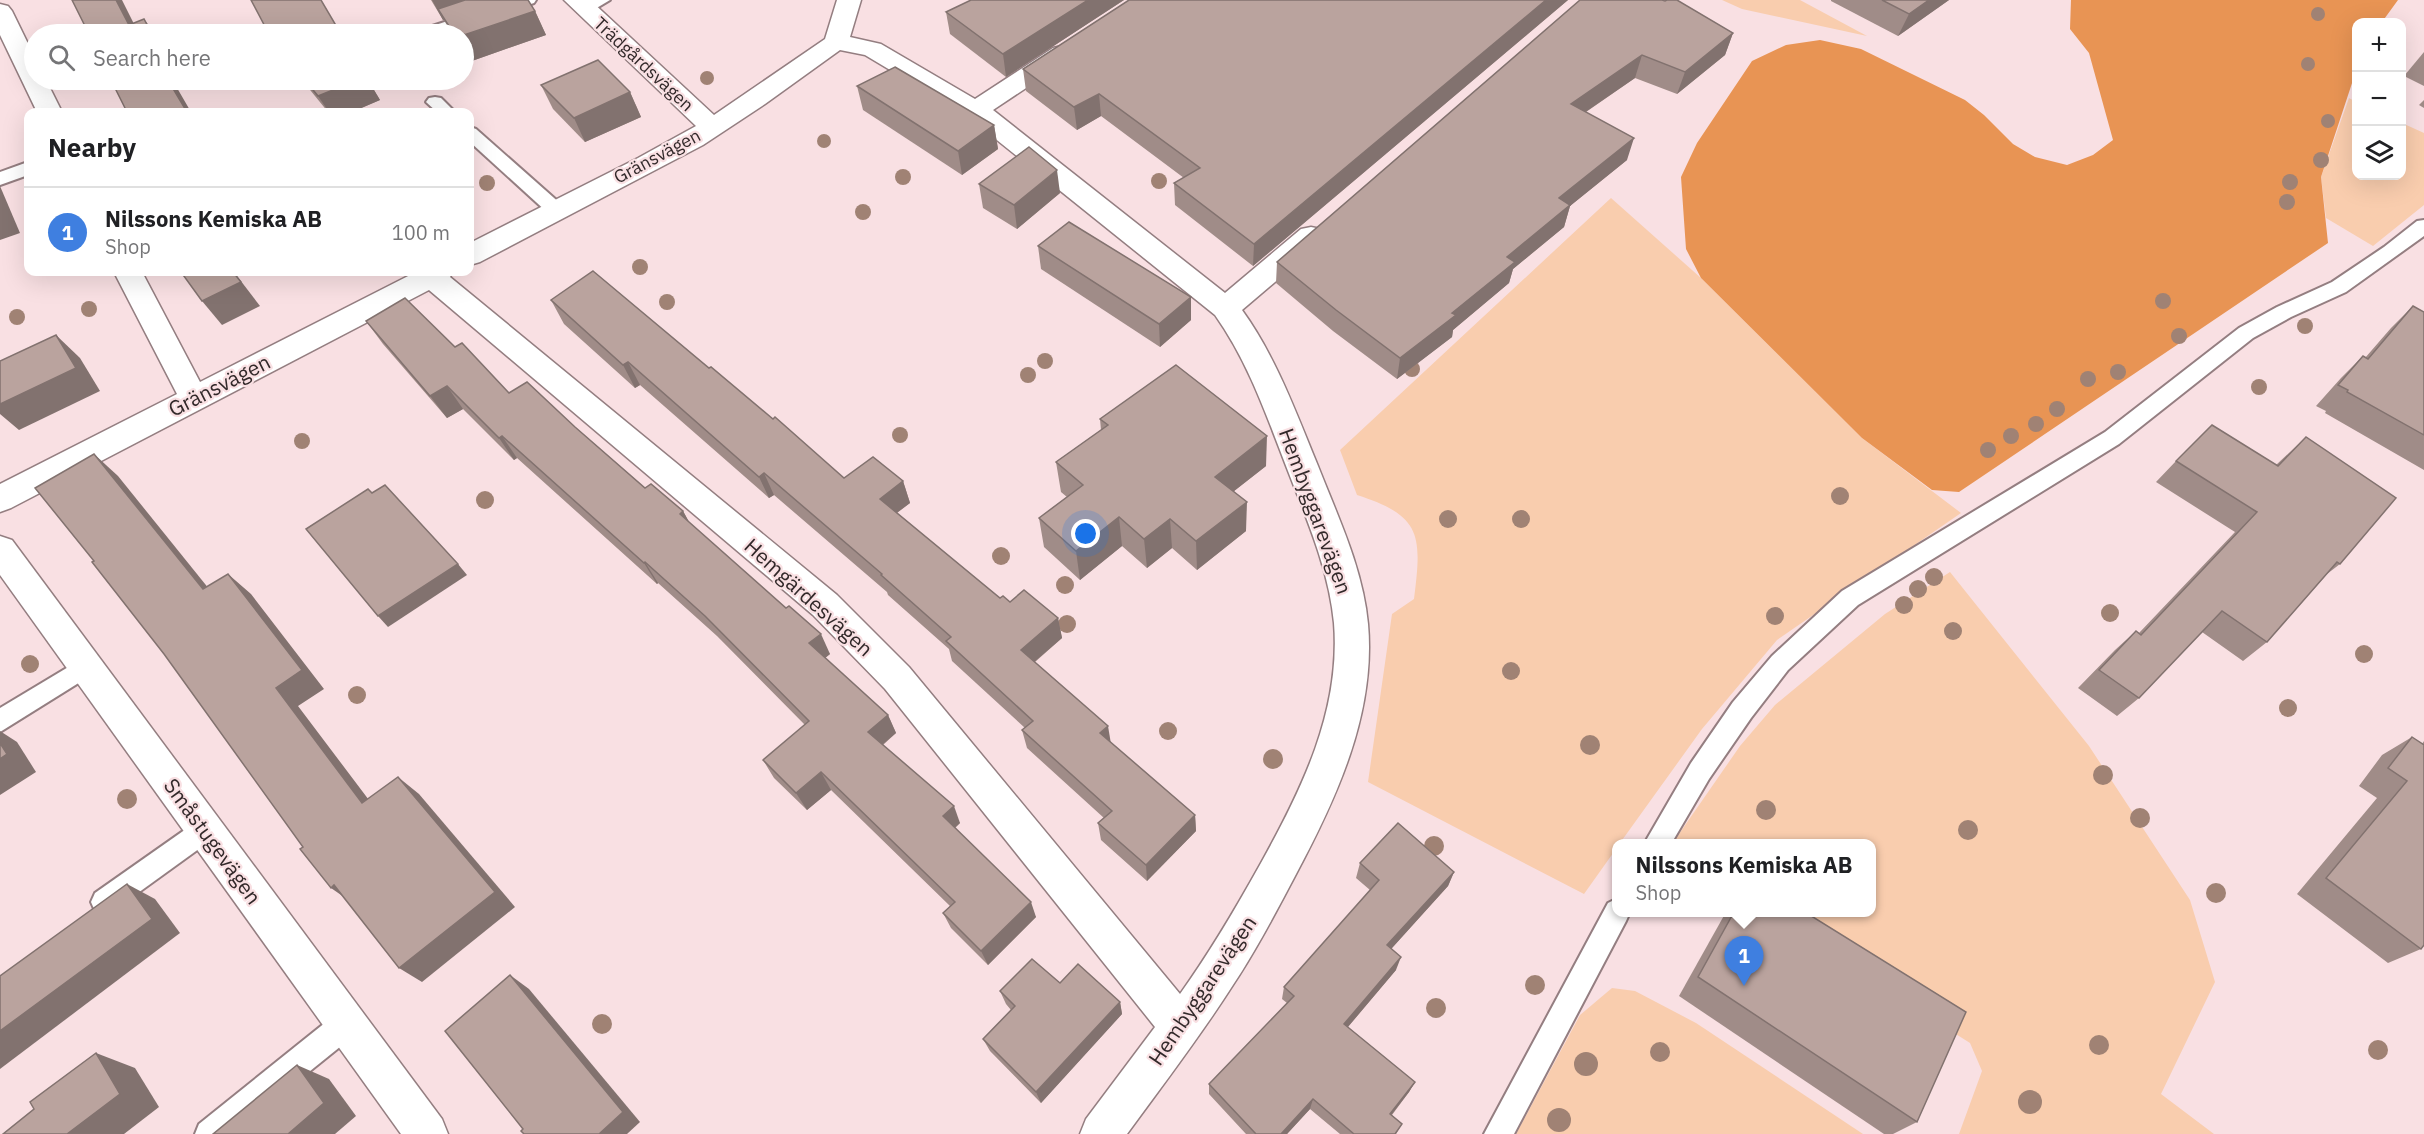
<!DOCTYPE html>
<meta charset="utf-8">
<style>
:root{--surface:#fff;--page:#f6f6f6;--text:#202124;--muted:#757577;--line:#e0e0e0;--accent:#1a73e8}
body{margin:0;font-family:"IBM Plex Sans",sans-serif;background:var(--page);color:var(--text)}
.controls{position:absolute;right:18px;top:18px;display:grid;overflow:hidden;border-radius:12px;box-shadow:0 6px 24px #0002}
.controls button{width:54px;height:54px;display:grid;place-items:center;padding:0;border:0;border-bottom:2px solid var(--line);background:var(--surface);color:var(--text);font:30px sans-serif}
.you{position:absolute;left:1086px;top:534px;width:21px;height:21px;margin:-15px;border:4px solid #fff;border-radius:50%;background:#1a73e8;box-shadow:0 0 0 9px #1a73e833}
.badge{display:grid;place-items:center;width:39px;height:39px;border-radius:50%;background:var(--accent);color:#fff;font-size:20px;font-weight:700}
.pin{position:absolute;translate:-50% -50px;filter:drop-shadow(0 2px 3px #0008)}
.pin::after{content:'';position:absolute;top:32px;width:21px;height:18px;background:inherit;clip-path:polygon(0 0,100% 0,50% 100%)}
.popup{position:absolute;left:1612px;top:839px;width:264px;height:78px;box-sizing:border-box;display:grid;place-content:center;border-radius:12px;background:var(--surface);filter:drop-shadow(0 2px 4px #0005);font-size:20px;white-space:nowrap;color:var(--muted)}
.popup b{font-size:22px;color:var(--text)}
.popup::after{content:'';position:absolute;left:50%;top:100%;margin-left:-12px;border:12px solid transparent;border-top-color:var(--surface)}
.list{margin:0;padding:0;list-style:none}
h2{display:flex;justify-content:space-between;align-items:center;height:78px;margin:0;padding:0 24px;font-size:26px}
h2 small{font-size:20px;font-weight:400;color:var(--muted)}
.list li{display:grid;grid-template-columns:39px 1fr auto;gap:18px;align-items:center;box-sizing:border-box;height:90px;padding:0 24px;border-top:2px solid var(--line)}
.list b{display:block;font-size:22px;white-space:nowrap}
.list p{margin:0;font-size:20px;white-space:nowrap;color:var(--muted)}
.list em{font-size:20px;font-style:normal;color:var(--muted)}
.icon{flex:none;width:33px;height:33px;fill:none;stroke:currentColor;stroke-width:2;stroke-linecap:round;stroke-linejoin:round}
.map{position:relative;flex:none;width:2424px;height:1134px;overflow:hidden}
.search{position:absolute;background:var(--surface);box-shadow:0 6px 24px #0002;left:24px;top:24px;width:450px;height:66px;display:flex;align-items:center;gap:15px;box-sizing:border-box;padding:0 21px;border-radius:33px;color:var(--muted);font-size:22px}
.panel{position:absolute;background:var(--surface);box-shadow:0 6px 24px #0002;left:24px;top:108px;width:450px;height:168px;border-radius:12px}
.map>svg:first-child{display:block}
</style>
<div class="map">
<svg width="2424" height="1134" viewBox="0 0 2424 1134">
<rect width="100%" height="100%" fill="#f9e0e3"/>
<g fill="#f9cdae">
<polygon points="1722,0 1800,0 1867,36 1742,9"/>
<polygon points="2349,98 2356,102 2356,176 2402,176 2402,123 2424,133 2424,205 2373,246 2326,218 2321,177"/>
<path d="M1611,198L1701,278L1862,438L1961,513L1777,640L1702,729L1620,843L1616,844V849L1584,894L1368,782L1392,614L1414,599C1422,535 1422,516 1357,495L1340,450Z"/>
<polygon points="1950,572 2089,746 2190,900 2215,982 2161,1094 2214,1134 1959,1134 1982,1071 1970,1043 1765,913 1872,912 1872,844 1672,844 1740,746 1775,705 1885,614"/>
<polygon points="1612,988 1635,991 1696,1023 1863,1134 1516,1134 1580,1015"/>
</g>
<polygon fill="#e89454" points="2071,0 2398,0 2382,22 2356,22 2356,71 2321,177 2328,243 1959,492 1932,490 1862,438 1701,278 1686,249 1681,177 1697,143 1752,61 1786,45 1820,40 1861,49 1965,100 1984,115 2013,144 2035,157 2067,165 2093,155 2113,140 2089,53 2070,29"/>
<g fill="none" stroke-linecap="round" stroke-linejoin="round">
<g stroke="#947e81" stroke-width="4">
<g id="lane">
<polygon points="512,0 536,0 534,3 441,34 418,34 420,30"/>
<polygon points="589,0 610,0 590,12 578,12 576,9"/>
<polygon points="435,97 441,98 455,112 437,112 426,102 429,98"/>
<polygon points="470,127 476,129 562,205 564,209 562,213 555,215 548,213 470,142"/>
<polygon points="28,162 28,175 0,185 0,172"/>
<polygon points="2424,220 2424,236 2346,292 2291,317 2253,338 2119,444 1858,605 1788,670 1751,718 1709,779 1671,844 1644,844 1691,763 1733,702 1772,656 1842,591 2105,432 2239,328 2277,307 2332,282 2384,247 2417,221"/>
<polygon points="85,657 93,660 97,667 93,674 0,732 0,708"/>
<polygon points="205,818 214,822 218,830 214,838 113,911 104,915 95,911 91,902 95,893 196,822"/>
<polygon points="1616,899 1616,912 1630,912 1626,921 1514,1134 1484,1134 1608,903"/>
<polygon points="346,1010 356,1014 360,1024 356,1034 232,1134 195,1134 199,1124 336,1014"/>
</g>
</g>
<g stroke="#947e81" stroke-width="3">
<g id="street">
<path d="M564,0H590L714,115L825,39L837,0H861L850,37L881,44L975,99L1053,48L1062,46L1071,48L1074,53L1071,58L993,110L1225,293L1301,229L1311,227L1321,229L1325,236L1321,243L1242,310C1276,357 1296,413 1318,466C1338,517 1363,569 1368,624C1376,714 1336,799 1295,876C1275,914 1255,952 1231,988C1199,1038 1162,1086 1127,1134H1080L1086,1119L1155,1027L885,689L813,615L429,290L11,508L0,512V484L177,394L114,272H142L200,382L416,272H453L450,277L837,595L909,667L1180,994C1210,952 1236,908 1261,863C1302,789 1341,710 1334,623C1329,570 1307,520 1288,471C1267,417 1249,363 1215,315L967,116L865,55L840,50L765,104L703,145L480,262L470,265V243L638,158L696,126Z"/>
<polygon points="0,4 8,6 12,11 34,56 34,80 46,80 62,112 37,112 0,35"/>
<polygon points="0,536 12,540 442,1119 448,1134 401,1134 0,575"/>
</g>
</g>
<use href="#lane" fill="#fff" fill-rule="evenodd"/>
<use href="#street" fill="#fff" fill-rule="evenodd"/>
</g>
<g fill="#a08274">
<circle cx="2318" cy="14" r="7"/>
<circle cx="2308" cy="64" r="7"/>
<circle cx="707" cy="78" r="7"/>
<circle cx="2328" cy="121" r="7"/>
<circle cx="824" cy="141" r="7"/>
<circle cx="2321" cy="160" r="8"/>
<circle cx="903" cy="177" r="8"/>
<circle cx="1159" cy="181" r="8"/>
<circle cx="2290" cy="182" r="8"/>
<circle cx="487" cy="183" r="8"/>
<circle cx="2287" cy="202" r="8"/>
<circle cx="863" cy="212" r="8"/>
<circle cx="640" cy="267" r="8"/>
<circle cx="2163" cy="301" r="8"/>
<circle cx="667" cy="302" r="8"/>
<circle cx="89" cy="309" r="8"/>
<circle cx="17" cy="317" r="8"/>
<circle cx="2305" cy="326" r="8"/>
<circle cx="2179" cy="336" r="8"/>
<circle cx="1045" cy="361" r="8"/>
<circle cx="1412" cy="369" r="8"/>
<circle cx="2118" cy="372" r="8"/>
<circle cx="1028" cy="375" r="8"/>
<circle cx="2088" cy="379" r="8"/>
<circle cx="2259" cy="387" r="8"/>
<circle cx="2057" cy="409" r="8"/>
<circle cx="2036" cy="424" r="8"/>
<circle cx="900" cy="435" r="8"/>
<circle cx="2011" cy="436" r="8"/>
<circle cx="302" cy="441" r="8"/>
<circle cx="1988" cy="450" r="8"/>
<circle cx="1840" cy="496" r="9"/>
<circle cx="485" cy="500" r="9"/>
<circle cx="1448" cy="519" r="9"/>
<circle cx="1521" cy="519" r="9"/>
<circle cx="1001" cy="556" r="9"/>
<circle cx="1934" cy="577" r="9"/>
<circle cx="1065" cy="585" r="9"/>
<circle cx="1918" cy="589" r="9"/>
<circle cx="1904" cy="605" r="9"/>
<circle cx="2110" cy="613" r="9"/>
<circle cx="1775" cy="616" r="9"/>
<circle cx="1067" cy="624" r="9"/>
<circle cx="1953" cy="631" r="9"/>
<circle cx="2364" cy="654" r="9"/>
<circle cx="30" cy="664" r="9"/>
<circle cx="1511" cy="671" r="9"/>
<circle cx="357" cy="695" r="9"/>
<circle cx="2288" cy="708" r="9"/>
<circle cx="1168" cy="731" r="9"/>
<circle cx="1590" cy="745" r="10"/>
<circle cx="1273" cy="759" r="10"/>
<circle cx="2103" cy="775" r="10"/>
<circle cx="127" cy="799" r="10"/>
<circle cx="1766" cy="810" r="10"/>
<circle cx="2140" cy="818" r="10"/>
<circle cx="1968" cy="830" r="10"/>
<circle cx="1434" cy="846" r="10"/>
<circle cx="2216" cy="893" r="10"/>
<circle cx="1535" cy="985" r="10"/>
<circle cx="1436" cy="1008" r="10"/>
<circle cx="602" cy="1024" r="10"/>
<circle cx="2099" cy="1045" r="10"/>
<circle cx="2378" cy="1050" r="10"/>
<circle cx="1660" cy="1052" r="10"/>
<circle cx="1586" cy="1064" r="12"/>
<circle cx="2030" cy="1102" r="12"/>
<circle cx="1559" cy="1120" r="12"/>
</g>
<g fill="#a08c88">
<polygon points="431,0 528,0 535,11 546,35 469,62 464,54 464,34 452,34 444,20 443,20"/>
<polygon points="971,0 1124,0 1006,77 950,34 946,12"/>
<polygon points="1129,0 1568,0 1253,266 1175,205 1174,183 1184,178 1101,116 1077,130 1026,91 1023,69"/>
<polygon points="1580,0 1733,33 1725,55 1677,94 1635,78 1586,112 1627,160 1570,206 1564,227 1513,269 1509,283 1453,330 1452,337 1397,379 1333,331 1276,283 1277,262"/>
<polygon points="1831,0 1949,0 1898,36 1831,1"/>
<polygon points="2424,52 2424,86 2404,76"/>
<polygon points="302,80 368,80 380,100 352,112 328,112"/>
<polygon points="541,85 630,92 641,117 585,142 553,109"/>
<polygon points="857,86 994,125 998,149 962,175 863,110"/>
<polygon points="2424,100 2424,108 2419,105"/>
<polygon points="979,184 1060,193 1017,229 983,208"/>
<polygon points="1038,246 1191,320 1160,347 1041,269"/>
<polygon points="551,300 709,368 844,478 903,481 910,503 897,513 1000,598 1058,618 1062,638 1035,662 1111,743 1195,815 1196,831 1147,881 1101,840 1098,823 1104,818 1027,748 1022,730 1025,728 952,661 949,649 888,595 887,592 774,495 769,498 640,385 635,388 564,324"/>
<polygon points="2413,306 2424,312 2424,470 2325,413 2326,411 2316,406 2341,378 2363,356 2365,358 2391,328"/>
<polygon points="366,321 455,347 509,393 575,427 645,488 683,511 689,522 830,654 825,658 888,715 896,733 883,745 960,823 955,828 1036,917 988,965 951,928 943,913 950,906 831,790 807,810 774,778 763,760 805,725 717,636 658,583 657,584 517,458 514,460 463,409 447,418 383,344"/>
<polygon points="1100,419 1266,466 1234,491 1246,531 1197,570 1172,548 1147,568 1122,546 1080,580 1044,547 1039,518 1067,497 1061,492 1056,462 1101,430"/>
<polygon points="2306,437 2340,564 2327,574 2267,642 2243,661 2202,632 2139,698 2117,716 2078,688 2115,650 2136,631 2139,633 2235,532 2156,482 2176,461 2276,465"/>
<polygon points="2412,737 2422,744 2424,741 2424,945 2421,949 2388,963 2297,894 2377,798 2359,786 2382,755"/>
<polygon points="1360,863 1454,872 1448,886 1391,949 1396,970 1348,1027 1415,1082 1409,1092 1392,1115 1402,1124 1396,1134 1340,1134 1310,1109 1287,1134 1246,1134 1209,1094 1209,1084 1287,1003 1282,999 1284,987 1370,890 1356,878"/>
<polygon points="1726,912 1805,912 1917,1122 1893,1134 1884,1134 1679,996"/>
<polygon points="1060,983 1120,1002 1122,1014 1041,1103 990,1051 983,1039 1011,1010 1006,1004 1000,991"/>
</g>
<g fill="#82726f">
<polygon points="116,0 122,0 139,34 129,25"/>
<polygon points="432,0 505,0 438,9 444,20 443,20"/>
<polygon points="1088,0 1124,0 1006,77 1003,54"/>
<polygon points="1546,0 1568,0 1253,266 1254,244"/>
<polygon points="1929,0 1949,0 1898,36 1909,14"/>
<polygon points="535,11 546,35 469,62 464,53 464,35"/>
<polygon points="144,19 155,34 152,34"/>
<polygon points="1733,33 1725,55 1677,94 1685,72"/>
<polygon points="1642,55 1635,78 1565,126 1571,104"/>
<polygon points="168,80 176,80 173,81 191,112 187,112"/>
<polygon points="358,80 368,80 380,100 352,112 329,112 318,96"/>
<polygon points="630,92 641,117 585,142 574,118"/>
<polygon points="1099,94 1101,116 1077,130 1074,107"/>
<polygon points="994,125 998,149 962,175 958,151"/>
<polygon points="1634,138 1627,160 1570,206 1564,227 1513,269 1509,283 1453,330 1452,337 1397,379 1400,358 1452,313 1507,257 1559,198"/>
<polygon points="1057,170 1060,193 1017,229 1014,205"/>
<polygon points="0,186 20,233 0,240"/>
<polygon points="233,272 234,272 260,306 222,325 202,301"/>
<polygon points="1191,297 1191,320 1160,347 1159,324"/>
<polygon points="56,335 80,358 100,391 19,430 0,414 0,404"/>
<polygon points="628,362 640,385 635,388 623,365"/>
<polygon points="447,386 463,409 447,418 430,396"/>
<polygon points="502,436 517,458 514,460 499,438"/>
<polygon points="1267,436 1266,466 1215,506 1215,477"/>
<polygon points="94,454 118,476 226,610 203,589"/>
<polygon points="764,473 774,495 769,498 759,477"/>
<polygon points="903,481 910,503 887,520 880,499"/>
<polygon points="1247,502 1246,531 1197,570 1196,541"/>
<polygon points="683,511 695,533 680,514"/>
<polygon points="1119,517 1122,546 1080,580 1076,551"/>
<polygon points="1170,519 1172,548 1147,568 1144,539"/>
<polygon points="645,562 658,583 657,584 644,563"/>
<polygon points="458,564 467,575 388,627 378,616"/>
<polygon points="228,574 251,594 324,689 298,706 384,820 362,803 276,688"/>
<polygon points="1058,618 1062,638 1026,669 1021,650"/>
<polygon points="821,634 830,654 819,663 809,643"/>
<polygon points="888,715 896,733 876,750 868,732"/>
<polygon points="1108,726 1111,744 1100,733"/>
<polygon points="0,731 17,742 36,772 0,795"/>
<polygon points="821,772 831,790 807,810 796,793"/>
<polygon points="398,777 419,794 515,907 422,982 399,968"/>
<polygon points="954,806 960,823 949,833 943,816"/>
<polygon points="1195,815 1196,831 1147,881 1146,865"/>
<polygon points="1454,872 1448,886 1383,958 1387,945"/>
<polygon points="127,884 155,899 180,933 0,1069 0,1031"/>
<polygon points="334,885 354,904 331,888"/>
<polygon points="1031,902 1036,917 988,965 981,951"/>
<polygon points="1401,957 1396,970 1341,1035 1344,1024"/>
<polygon points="510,975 529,989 640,1122 627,1134 599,1134"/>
<polygon points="1120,1002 1122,1014 1041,1103 1036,1092"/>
<polygon points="96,1053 135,1068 159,1107 124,1134 67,1134"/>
<polygon points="297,1065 329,1079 356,1116 335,1134 288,1134"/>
<polygon points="1415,1082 1409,1092 1385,1123 1390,1114"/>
<polygon points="1313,1099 1310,1109 1287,1134 1281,1134"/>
</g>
<g fill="#baa39e" stroke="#82726f" stroke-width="1.5">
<polygon points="72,0 116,0 129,25 144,19 152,34 89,34"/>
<polygon points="251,0 321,0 341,34 269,34"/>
<polygon points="465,0 528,0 535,11 464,35 464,34 454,34 438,9"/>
<polygon points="971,0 1088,0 1003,54 946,12"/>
<polygon points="1129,0 1546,0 1254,244 1174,183 1200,168 1099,94 1074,107 1023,69"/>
<polygon points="1580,0 1662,0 1665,1 1667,0 1677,0 1733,33 1685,72 1642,55 1571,104 1634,138 1559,198 1570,205 1507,257 1515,262 1452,313 1456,315 1400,358 1336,310 1277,262"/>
<polygon points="1882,0 1929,0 1909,14"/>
<polygon points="598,60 630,92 574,118 541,85"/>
<polygon points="895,67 994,125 958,151 857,86"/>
<polygon points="111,80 168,80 187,112 127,112"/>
<polygon points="305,80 358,80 318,96"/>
<polygon points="1029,147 1057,170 1014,205 979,184"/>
<polygon points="1069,222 1191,297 1159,324 1038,246"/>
<polygon points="593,271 709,368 711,367 773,419 775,417 844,478 873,457 903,481 880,499 1000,598 1003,596 1010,602 1024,590 1058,618 1021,650 1108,726 1100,733 1195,815 1146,865 1098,823 1112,811 1022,730 1033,721 946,641 951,637 881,575 882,574 764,473 759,477 628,362 623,365 551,300"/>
<polygon points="181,272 233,272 241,282 202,301"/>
<polygon points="405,298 455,347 462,343 509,393 527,382 575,427 645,488 651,484 683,511 680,514 786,608 789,606 821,634 809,643 888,715 868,732 954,806 943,816 1031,902 981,951 943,913 955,902 821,772 796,793 763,760 809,721 705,616 645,562 644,563 502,436 499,438 447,386 430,396 366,321"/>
<polygon points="2413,306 2424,312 2424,435 2347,392 2348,390 2338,385 2363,356 2368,359"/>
<polygon points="56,335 76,368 0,404 0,361"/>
<polygon points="1176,365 1267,436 1215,477 1247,502 1196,541 1170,519 1144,539 1119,517 1076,551 1039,518 1083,485 1056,462 1108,425 1100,419"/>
<polygon points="2212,425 2278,466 2306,437 2396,498 2340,564 2337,562 2267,642 2222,611 2139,698 2099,670 2136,631 2141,635 2257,512 2176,461"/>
<polygon points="94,454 203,589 228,574 302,670 276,688 362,803 398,777 495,892 399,968 334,885 331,888 300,849 303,847 164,654 92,562 94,561 35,488"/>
<polygon points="385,485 458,564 378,616 306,529 368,489 372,493"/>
<polygon points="2412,737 2424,745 2424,945 2421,949 2326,878 2407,781 2388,768"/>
<polygon points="0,743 7,754 0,759"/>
<polygon points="1398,823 1454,872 1387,945 1401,957 1344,1024 1415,1082 1390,1114 1402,1124 1395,1134 1354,1134 1313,1099 1281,1134 1256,1134 1209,1084 1294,996 1284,987 1379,880 1360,863"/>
<polygon points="127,884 152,919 0,1031 0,976"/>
<polygon points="1734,912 1805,912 1966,1012 1917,1122 1698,977"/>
<polygon points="1032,959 1060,983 1078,964 1120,1002 1036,1092 983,1039 1015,1006 1000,991"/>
<polygon points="510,975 623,1112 599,1134 524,1134 521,1131 523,1129 445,1031"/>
<polygon points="96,1053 120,1094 67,1134 3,1134 34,1109 30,1102"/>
<polygon points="297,1065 324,1103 288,1134 213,1134"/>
</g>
<g text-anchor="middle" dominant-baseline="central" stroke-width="4.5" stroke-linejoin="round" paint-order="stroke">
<g font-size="18" fill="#32292a" stroke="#f9e0e3">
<text transform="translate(644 64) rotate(43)">Trädgårdsvägen</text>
<text transform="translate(657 156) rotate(-28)">Gränsvägen</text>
</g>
<g font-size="21" fill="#32292a" stroke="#f9e0e3">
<text transform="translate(219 385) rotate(-27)">Gränsvägen</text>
<text transform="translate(1316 511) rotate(70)">Hembyggarevägen</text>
<text transform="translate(809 597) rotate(42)">Hemgärdesvägen</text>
<text transform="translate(213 841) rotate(54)">Småstugevägen</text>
<text transform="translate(1202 990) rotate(-56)">Hembyggarevägen</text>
</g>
</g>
</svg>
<div class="controls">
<button>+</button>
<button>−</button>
<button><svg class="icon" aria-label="layers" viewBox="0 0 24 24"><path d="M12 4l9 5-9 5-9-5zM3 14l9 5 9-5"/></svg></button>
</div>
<div class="you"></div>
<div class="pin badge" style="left:1744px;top:986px;background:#3f7fe0">1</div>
<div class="popup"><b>Nilssons Kemiska AB</b>Shop</div>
<div class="search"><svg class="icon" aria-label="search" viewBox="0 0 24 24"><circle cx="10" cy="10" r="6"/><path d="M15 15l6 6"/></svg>Search here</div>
<section class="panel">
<h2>Nearby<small></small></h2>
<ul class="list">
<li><span class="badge" style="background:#3f7fe0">1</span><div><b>Nilssons Kemiska AB</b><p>Shop</p></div><em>100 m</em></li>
</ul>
</section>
</div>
